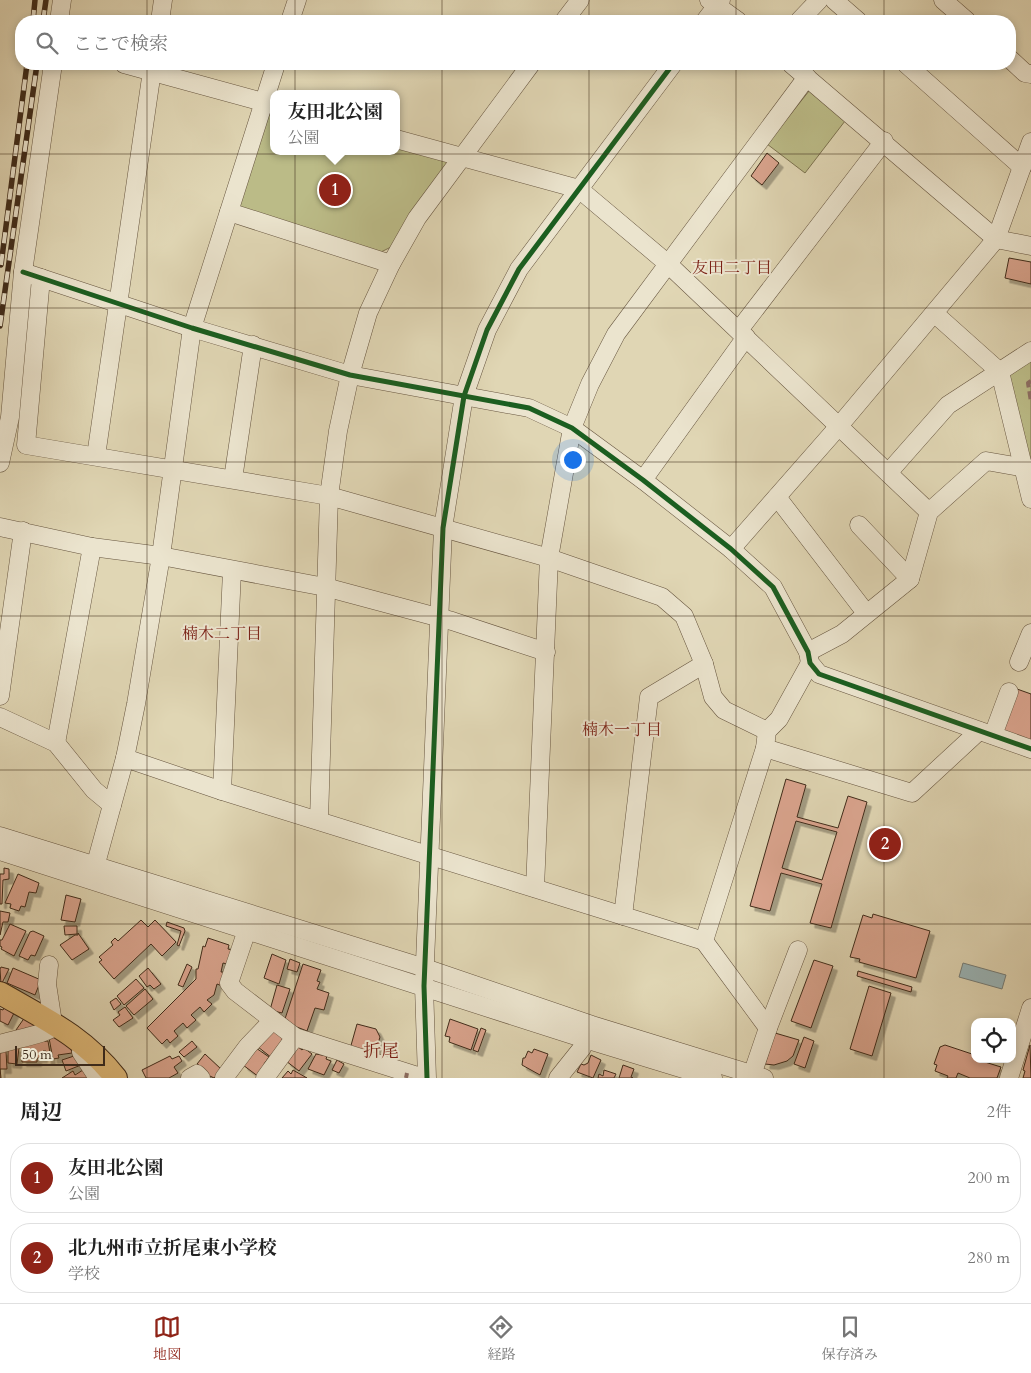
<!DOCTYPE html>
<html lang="ja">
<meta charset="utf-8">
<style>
:root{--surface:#fff;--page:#f6f6f6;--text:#222;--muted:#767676;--line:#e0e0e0;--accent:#8f2418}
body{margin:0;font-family:Cardo,"Noto Serif JP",serif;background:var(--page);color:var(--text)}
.controls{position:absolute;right:15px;bottom:15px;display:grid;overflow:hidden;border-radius:10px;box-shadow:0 2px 8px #0003}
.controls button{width:45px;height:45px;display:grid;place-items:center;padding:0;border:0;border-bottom:1px solid var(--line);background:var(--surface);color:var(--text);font:25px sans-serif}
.scale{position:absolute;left:15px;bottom:12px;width:90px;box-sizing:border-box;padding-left:5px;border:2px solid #3f2b1a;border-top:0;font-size:14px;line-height:18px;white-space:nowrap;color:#3f2b1a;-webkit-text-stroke:4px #ebe4ce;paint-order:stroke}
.you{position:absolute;left:572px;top:459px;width:18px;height:18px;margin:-12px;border:4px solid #fff;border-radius:50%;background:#1a73e8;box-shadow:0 0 0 8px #1a73e833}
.badge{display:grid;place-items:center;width:32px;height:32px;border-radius:50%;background:var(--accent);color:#fff;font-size:16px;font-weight:700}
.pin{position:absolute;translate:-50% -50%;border:2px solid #fff;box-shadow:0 1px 5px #0006}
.popup{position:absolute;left:270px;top:90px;width:130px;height:65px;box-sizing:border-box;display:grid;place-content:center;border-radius:10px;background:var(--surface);filter:drop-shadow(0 1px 4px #0005);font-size:16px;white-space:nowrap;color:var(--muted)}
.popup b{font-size:19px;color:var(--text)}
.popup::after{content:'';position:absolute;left:50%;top:100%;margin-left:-10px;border:10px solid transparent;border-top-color:var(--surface)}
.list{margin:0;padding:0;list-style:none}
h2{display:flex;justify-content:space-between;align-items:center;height:65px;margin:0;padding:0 20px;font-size:21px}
h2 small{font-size:16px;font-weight:400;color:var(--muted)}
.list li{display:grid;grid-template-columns:32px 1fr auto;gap:15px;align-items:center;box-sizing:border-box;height:70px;margin:0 10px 10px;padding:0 10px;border:1px solid var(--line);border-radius:20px}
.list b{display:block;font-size:19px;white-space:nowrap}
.list p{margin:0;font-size:16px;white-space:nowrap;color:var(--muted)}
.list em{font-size:16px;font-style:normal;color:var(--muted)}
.icon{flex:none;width:28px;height:28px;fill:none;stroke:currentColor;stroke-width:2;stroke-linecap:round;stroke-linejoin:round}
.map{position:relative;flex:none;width:1031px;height:1078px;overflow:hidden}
.search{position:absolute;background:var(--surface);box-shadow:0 2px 8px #0003;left:15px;right:15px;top:15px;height:55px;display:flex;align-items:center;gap:12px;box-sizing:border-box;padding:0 18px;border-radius:20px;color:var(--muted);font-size:19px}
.sheet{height:225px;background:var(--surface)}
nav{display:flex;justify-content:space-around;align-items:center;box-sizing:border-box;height:70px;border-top:1px solid var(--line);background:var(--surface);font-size:14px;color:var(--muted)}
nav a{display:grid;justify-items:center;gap:2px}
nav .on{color:var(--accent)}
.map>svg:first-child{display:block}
</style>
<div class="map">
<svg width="1031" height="1078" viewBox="0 0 1031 1078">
<defs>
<filter id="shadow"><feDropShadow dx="4.5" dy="4.5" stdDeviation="0" flood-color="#0004"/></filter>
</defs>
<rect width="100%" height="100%" fill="#e0d6b4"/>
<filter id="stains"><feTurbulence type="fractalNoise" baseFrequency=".004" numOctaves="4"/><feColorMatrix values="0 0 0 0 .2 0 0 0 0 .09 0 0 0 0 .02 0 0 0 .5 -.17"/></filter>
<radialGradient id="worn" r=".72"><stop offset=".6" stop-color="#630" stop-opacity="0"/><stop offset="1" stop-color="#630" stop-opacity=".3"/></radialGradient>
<g fill="#bbbb87" stroke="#7d7350">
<polygon points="809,91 845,121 805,173 767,144"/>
<polygon points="274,111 274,151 396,151 396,146 447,161 449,166 393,246 381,252 238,209 267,117"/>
<polygon points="1031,355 1031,464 1008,373"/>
</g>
<polygon fill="#9ab6b9" stroke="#767e79" points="963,963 1006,975 1002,989 959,977"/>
<g fill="#daa48e" stroke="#3f2b1a" fill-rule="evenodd" filter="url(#shadow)">
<polygon points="767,153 779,163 762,185 751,176"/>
<polygon points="1009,258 1031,262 1031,284 1005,278"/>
<polygon points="1017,689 1031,694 1031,741 1002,730"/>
<path d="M786,779L806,785L797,817L838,828L848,796L867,802L831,928L810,923L822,884L781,873L770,911L750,906ZM796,821L837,832L822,880L782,868Z"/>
<polygon points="4,868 9,869 9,879 3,880 2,904 0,904 0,874 4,874"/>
<polygon points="18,874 39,883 36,893 29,892 25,907 21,906 19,911 10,908 11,904 5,903"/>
<polygon points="66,895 81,899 75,922 61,920"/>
<polygon points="0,911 10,913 8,922 3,922 0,935"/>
<polygon points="873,914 930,931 916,978 859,962 860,959 850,957 863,915 872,918"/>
<polygon points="141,920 148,927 155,920 176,942 162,956 151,944 114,979 99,962 102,960 99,957 113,945 111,942 115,938 118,941"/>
<polygon points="167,922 184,928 185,931 179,946 177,945 181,931 166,926"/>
<polygon points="10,924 26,931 14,956 1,949 2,947 0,946 0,940 2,940"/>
<polygon points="64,926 77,926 77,934 65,935"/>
<polygon points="33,931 44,936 35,956 31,955 28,960 19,956 30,932"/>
<polygon points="78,933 89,949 72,960 60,945 75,935 78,935"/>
<polygon points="208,938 229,945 228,949 232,950 227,964 223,963 221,972 225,972 222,986 217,984 214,995 207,1000 212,1004 204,1012 200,1007 191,1015 196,1020 187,1028 183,1023 174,1031 178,1036 170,1043 167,1039 162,1044 147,1028 196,979 196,969 198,969 203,946 205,947"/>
<polygon points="272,954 286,960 279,984 264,978"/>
<polygon points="290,959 300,963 297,972 287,969"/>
<polygon points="814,960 833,966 811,1028 791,1021"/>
<polygon points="187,964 192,967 183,987 178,985"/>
<polygon points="303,964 321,970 317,981 320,982 317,989 329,993 324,1010 315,1008 307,1031 284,1022"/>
<polygon points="1,967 9,969 1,985 0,969"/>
<polygon points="13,968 41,980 35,995 7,983"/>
<polygon points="148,968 161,984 154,989 150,985 147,987 139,976"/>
<polygon points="858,971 912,987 911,992 857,976"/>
<polygon points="136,979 144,988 124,1005 117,996"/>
<polygon points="277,985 290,989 282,1013 270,1010"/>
<polygon points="869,986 891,993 872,1056 850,1049"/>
<polygon points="145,989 153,999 134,1015 126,1006"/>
<polygon points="116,998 121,1004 114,1010 110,1002"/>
<polygon points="5,1006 15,1011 8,1025 0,1021 0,1009 3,1010"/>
<polygon points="125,1007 133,1018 119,1027 113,1020 120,1015 118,1012"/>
<polygon points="25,1017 38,1023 36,1028 30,1031 25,1028 22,1033 16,1030"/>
<polygon points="450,1019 478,1029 471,1050 449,1042 450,1037 445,1036"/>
<polygon points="357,1024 376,1029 380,1037 374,1057 350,1049"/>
<polygon points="481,1028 486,1030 478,1052 473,1050"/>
<polygon points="271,1029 283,1038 272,1058 258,1047"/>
<polygon points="775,1033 799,1040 793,1056 787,1061 774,1065 765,1064"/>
<polygon points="60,1036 66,1046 70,1045 72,1053 58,1055 59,1058 53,1059 49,1038"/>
<polygon points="804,1037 814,1041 805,1068 794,1064"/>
<polygon points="48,1041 51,1059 47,1060 46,1051 43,1051 43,1058 37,1058 37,1062 22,1062 22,1043"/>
<polygon points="192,1041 197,1047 184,1057 179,1052"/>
<polygon points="945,1045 975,1055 975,1059 1001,1067 997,1078 970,1078 958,1073 956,1078 947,1078 948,1076 935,1071 937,1065 934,1064 940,1047"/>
<polygon points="1030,1045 1031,1078 1023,1078 1025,1071 1023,1070"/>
<polygon points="8,1046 19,1048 17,1064 8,1063"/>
<polygon points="297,1046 302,1050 304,1048 312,1054 299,1071 286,1061"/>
<polygon points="256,1048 269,1057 264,1064 267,1067 259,1077 243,1065"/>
<polygon points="534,1049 548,1054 540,1075 522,1065 523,1058 525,1058 528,1051 532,1053"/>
<polygon points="0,1051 6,1051 7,1069 0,1069 1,1078 0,1078"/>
<polygon points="205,1054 222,1070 214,1078 198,1070 200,1066 197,1064"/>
<polygon points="316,1054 327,1056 326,1059 331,1061 324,1075 308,1069"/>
<polygon points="77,1055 81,1065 66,1071 62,1060"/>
<polygon points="591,1055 601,1060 593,1078 577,1072 581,1064 584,1065 588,1063"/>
<polygon points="170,1056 172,1059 179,1056 182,1061 174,1067 178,1073 169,1078 146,1078 142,1070"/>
<polygon points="337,1060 344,1064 339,1073 332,1070"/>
<polygon points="623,1065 634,1069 631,1077 633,1078 619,1078"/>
<polygon points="83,1070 91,1078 62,1078 73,1071 75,1075"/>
<polygon points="293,1070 307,1078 282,1078 288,1071 291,1074"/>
<polygon points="604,1070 616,1074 614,1078 598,1078 599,1074 603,1076"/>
</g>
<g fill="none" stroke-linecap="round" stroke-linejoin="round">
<g stroke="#675640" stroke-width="19">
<g id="minor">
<polyline points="709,0 738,21"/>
<polyline points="834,0 858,21"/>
<polyline points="943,0 967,21"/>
<polyline points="59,21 62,0"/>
<polyline points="160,21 163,0"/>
<polyline points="290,21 297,0"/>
<polyline points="564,21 580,0"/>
<polyline points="705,21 721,0"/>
<polyline points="799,21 819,0"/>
<polyline points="1010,59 1025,73 1031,74"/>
<polyline points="124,64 274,105"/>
<polyline points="791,64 996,239 1031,246"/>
<polyline points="906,64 1022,167"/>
<polyline points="396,139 579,189 667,263 929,512"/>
<polyline points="229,212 391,264"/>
<polyline points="23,272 192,328 350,375 529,408 572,428 643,480 731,549 773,587 808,652 810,663 819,674 1031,749"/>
<polyline points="41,278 26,445 329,496 549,558 662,597 684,616 704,664 713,697 724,710 767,731"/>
<polyline points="934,313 1000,372 1031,499"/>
<polyline points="739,330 884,141"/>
<polyline points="96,456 153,64"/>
<polyline points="0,463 10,417 23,272 53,64"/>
<polyline points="888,473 948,405 1031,351"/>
<polyline points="233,479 253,345"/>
<polyline points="643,480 746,337"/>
<polyline points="777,497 866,613"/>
<polyline points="859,525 910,579"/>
<polyline points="0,527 92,547 161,556 325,587 452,621 546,652"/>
<polyline points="731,549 839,426 996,239 1031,142"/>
<polyline points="808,652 842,634 910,579 929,512 986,461 1031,469"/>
<polyline points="1019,662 1031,633"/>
<polyline points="0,696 23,531"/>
<polyline points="0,717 56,743 94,790 112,805"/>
<polyline points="993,735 1009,692"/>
<polyline points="56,743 92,547"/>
<polyline points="765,748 912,793 979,731"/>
<polyline points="125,758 222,791 704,941"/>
<polyline points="222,791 232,571"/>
<polyline points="319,820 329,496 338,431 350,375 368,313 391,264 417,218 531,64"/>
<polyline points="0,836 425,968 592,1025 764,1078"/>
<polyline points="0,851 585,1039 713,1078"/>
<polyline points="95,867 125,758 136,704 161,556 192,328 276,64"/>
<polyline points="535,888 549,558 572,428 590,384 616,334 807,77"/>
<polyline points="623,916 649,697 704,664"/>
<polyline points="247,930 229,983 235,991 295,1037 424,1078"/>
<polyline points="49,965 47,984 53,1023"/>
<polyline points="768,1028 798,950"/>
<path d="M0,1044C15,1039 48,1034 57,1025"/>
<polyline points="81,1052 98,1078"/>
<polyline points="190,1078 197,1074 201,1078"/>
<polyline points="224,1078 248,1046 272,1021"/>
<polyline points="265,1078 295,1037"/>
<polyline points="427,1078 424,986 443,528 464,396 487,330 519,269 673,64"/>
<polyline points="558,1078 582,1048 585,1039"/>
<polyline points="751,1078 768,1028 704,941 765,748 767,731 779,719 810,663"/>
<polyline points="1009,1078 1031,1008"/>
</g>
</g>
<g stroke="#3f2b1a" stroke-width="24">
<path id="major" d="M0,993C45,1019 83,1036 116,1078"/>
</g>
<use href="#minor" stroke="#ebe4ce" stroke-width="18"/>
<use href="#major" stroke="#e0bb7a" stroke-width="22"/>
<g stroke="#3f2b1a" stroke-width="5.5">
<g id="rail">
<polyline points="33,21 35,0"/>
<polyline points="43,21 46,0"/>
<polyline points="1,265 27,64"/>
<polyline points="0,326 37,64"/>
</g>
</g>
<use href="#rail" stroke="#ebe4ce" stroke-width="4" stroke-dasharray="11" stroke-linecap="butt"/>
<g stroke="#8d6e63" stroke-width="4" stroke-dasharray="8 4" stroke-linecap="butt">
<polyline points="1031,381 1028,383 1031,402"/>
<polyline points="406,1078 407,1073"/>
</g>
<g stroke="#ebe4ce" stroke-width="8">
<g id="cycleway">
<polyline points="23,272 192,328 350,375 529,408 572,428 643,480 731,549 773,587 808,652 810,663 819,674 1031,749"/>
<polyline points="427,1078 424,986 443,528 464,396 487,330 519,269 673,64"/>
</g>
</g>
<use href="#cycleway" stroke="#1b5e20" stroke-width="5"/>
</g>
<path fill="none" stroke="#3f2b1a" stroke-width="1" stroke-opacity="0.55" d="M147,0V21M295,0V21M442,0V21M589,0V21M736,0V21M884,0V21M147,64V1078M295,64V1078M442,64V1078M589,64V1078M736,64V1078M884,64V1078M0,154H1031M0,308H1031M0,462H1031M0,616H1031M0,770H1031M0,924H1031"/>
<g text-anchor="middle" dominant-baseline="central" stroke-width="4" stroke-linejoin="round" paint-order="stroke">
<g font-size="16" fill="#7a1f14" stroke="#ebe4ce">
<text x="732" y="268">友田二丁目</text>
<text x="222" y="634">楠木二丁目</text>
<text x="622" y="730">楠木一丁目</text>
</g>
<g font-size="18" fill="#7a1f14" stroke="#ebe4ce">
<text x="381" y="1051">折尾</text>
</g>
</g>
<rect width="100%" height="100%" filter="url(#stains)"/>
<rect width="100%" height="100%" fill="url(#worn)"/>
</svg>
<div class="controls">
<button><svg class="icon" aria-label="locate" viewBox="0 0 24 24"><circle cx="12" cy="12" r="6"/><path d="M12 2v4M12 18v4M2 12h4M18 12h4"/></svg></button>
</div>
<div class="scale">50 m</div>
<div class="you"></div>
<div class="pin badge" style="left:335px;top:190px">1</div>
<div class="popup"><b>友田北公園</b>公園</div>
<div class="pin badge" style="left:885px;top:844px">2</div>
<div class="search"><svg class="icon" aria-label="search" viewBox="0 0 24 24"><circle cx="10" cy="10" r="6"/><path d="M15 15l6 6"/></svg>ここで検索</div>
</div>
<section class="sheet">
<h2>周辺<small>2件</small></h2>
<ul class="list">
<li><span class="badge">1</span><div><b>友田北公園</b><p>公園</p></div><em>200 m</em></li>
<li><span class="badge">2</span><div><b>北九州市立折尾東小学校</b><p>学校</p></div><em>280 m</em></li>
</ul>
</section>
<nav>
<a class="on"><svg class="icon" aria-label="map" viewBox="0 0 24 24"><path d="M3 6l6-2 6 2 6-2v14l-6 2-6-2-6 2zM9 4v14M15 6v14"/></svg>地図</a>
<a><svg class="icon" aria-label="directions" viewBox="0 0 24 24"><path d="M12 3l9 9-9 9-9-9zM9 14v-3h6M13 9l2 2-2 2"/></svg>経路</a>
<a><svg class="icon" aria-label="saved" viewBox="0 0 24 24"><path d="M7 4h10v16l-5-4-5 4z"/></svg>保存済み</a>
</nav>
